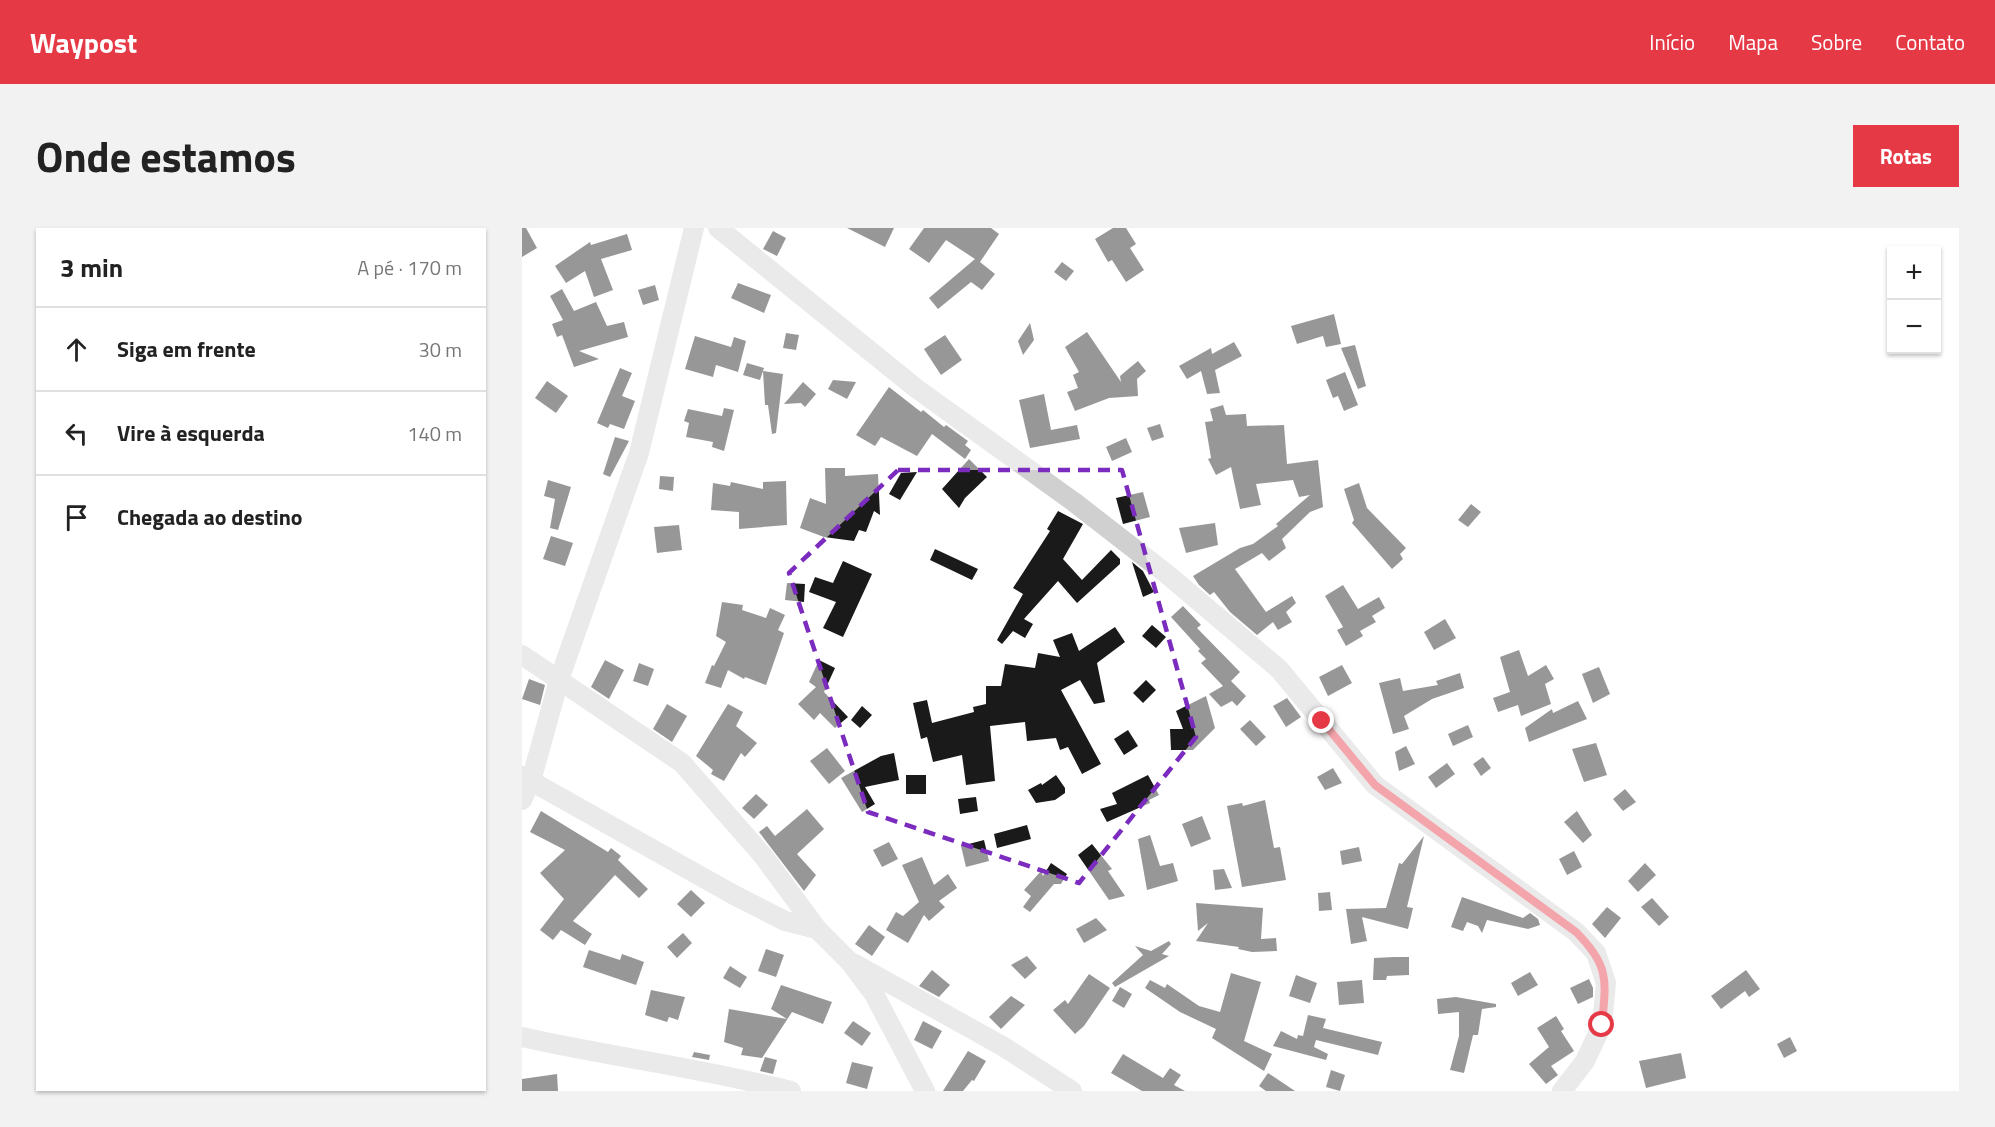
<!DOCTYPE html>
<html lang="pt">
<meta charset="utf-8">
<style>
:root{--surface:#fff;--page:#f2f2f2;--text:#222;--muted:#767676;--line:#e0e0e0;--accent:#e63946}
body{margin:0;font-family:"Titillium Web",sans-serif;background:var(--page);color:var(--text)}
.controls{position:absolute;right:18px;top:18px;display:grid;overflow:hidden;border-radius:0px;box-shadow:0 2px 4px #0004}
.controls button{width:54px;height:54px;display:grid;place-items:center;padding:0;border:0;border-bottom:2px solid var(--line);background:var(--surface);color:var(--text);font:30px sans-serif}
.stop{position:absolute;width:18px;height:18px;margin:-14px;border:4px solid #e63946;border-radius:50%;background:#fff}
.stop.end{background:#e63946;border-color:#fff;box-shadow:0 2px 6px #0008}
.list{margin:0;padding:0;list-style:none}
h2{display:flex;justify-content:space-between;align-items:center;height:78px;margin:0;padding:0 24px;font-size:26px}
h2 small{font-size:20px;font-weight:400;color:var(--muted)}
.list li{display:grid;grid-template-columns:39px 1fr auto;gap:18px;align-items:center;box-sizing:border-box;height:84px;padding:0 24px;border-top:2px solid var(--line)}
.list b{display:block;font-size:22px;white-space:nowrap}
.list em{font-size:20px;font-style:normal;color:var(--muted)}
.icon{flex:none;width:33px;height:33px;fill:none;stroke:currentColor;stroke-width:2;stroke-linecap:round;stroke-linejoin:round}
.map{position:relative;flex:none;width:1437px;height:863px;overflow:hidden;border-radius:0px}
header{display:flex;align-items:center;gap:36px;box-sizing:border-box;height:84px;padding:0 30px;background:var(--accent);color:#fff}
header strong{font-size:28px}
nav{display:flex;gap:33px;margin-inline-start:auto;font-size:21px}
.intro{display:flex;align-items:center;justify-content:space-between;box-sizing:border-box;height:144px;padding:0 36px}
h1{margin:0;font-size:42px}
.button{padding:15px 27px;border-radius:0px;background:var(--accent);color:#fff;font-size:21px;font-weight:700}
main{display:flex;gap:36px;padding:0 36px}
aside{flex:1;background:var(--surface);border-radius:0px;box-shadow:0 2px 4px #0004}
.map>svg:first-child{display:block}
</style>
<header>
<strong>Waypost</strong>
<nav><a>Início</a><a>Mapa</a><a>Sobre</a><a>Contato</a></nav>
</header>
<div class="intro"><h1>Onde estamos</h1><a class="button">Rotas</a></div>
<main>
<aside>
<h2>3 min<small>A pé · 170 m</small></h2>
<ul class="list">
<li><svg class="icon" aria-label="ahead" viewBox="0 0 24 24"><path d="M12 20V5M6 11l6-6 6 6"/></svg><div><b>Siga em frente</b></div><em>30 m</em></li>
<li><svg class="icon" aria-label="left" viewBox="0 0 24 24"><path d="M17 20v-9H6M10 6l-5 5 5 5"/></svg><div><b>Vire à esquerda</b></div><em>140 m</em></li>
<li><svg class="icon" aria-label="arrive" viewBox="0 0 24 24"><path d="M6 21V4h12l-3 4 3 4H6"/></svg><div><b>Chegada ao destino</b></div></li>
</ul>
</aside>
<div class="map">
<svg width="1437" height="863" viewBox="0 0 1437 863">
<rect width="100%" height="100%" fill="#fff"/>
<g fill="#1a1a1a">
<polygon points="0,0 4,0 15,20 0,29"/>
<polygon points="325,0 372,0 363,19"/>
<polygon points="402,0 469,0 477,6 458,34 473,46 460,62 449,54 416,81 407,70 453,31 424,12 407,35 387,21"/>
<polygon points="591,0 604,0 614,16 608,20 622,42 604,54 590,32 586,34 573,11"/>
<polygon points="251,3 264,10 255,28 241,21"/>
<polygon points="105,6 110,22 79,31 91,62 72,69 63,43 44,55 33,38 68,14 69,17"/>
<polygon points="540,34 552,43 544,53 532,44"/>
<polygon points="216,55 249,67 242,85 209,70"/>
<polygon points="133,57 137,72 121,77 116,62"/>
<polygon points="40,61 52,83 74,74 85,98 102,94 106,109 57,123 77,131 52,139 40,107 35,109 30,96 41,92 28,68"/>
<polygon points="812,86 819,116 804,119 801,108 775,116 769,98"/>
<polygon points="508,95 512,112 501,127 496,113"/>
<polygon points="565,104 599,154 598,148 616,133 624,143 615,151 616,168 587,170 553,183 545,164 556,160 551,147 557,144 543,119"/>
<polygon points="264,105 277,107 274,122 261,120"/>
<polygon points="423,107 440,132 419,147 402,121"/>
<polygon points="173,108 209,119 212,109 224,113 216,144 194,137 191,149 163,141"/>
<polygon points="712,114 720,128 693,142 698,165 685,166 679,143 665,151 657,138 689,120 690,126"/>
<polygon points="833,117 844,158 836,161 819,120"/>
<polygon points="225,135 242,140 238,152 221,147"/>
<polygon points="98,140 110,145 100,168 113,173 102,201 88,196 86,200 75,195"/>
<polygon points="241,143 261,146 254,205 250,206 246,177 243,177"/>
<polygon points="823,144 836,177 822,183 816,168 811,170 804,152"/>
<polygon points="311,152 334,154 325,171 306,161"/>
<polygon points="25,153 46,168 34,185 13,170"/>
<polygon points="281,154 294,166 283,179 279,175 262,176"/>
<polygon points="367,159 399,184 401,182 422,199 424,197 446,213 443,217 449,222 443,231 410,206 395,228 359,209 353,218 334,207"/>
<polygon points="522,166 529,202 555,197 558,211 508,220 497,172"/>
<polygon points="701,177 704,187 724,186 725,198 762,197 765,236 796,232 801,279 788,284 760,311 764,320 747,333 740,325 713,341 744,384 770,368 774,375 764,384 770,394 756,402 751,394 735,407 708,384 692,364 688,367 677,357 671,348 718,320 731,316 756,298 754,296 788,267 777,269 771,252 734,256 739,277 718,281 709,239 694,247 686,231 689,230 683,194 691,193 688,181"/>
<polygon points="202,180 212,182 202,223 190,219 191,214 164,209 167,195 162,193 166,181 200,188"/>
<polygon points="638,196 642,209 630,213 625,200"/>
<polygon points="93,209 107,213 88,249 81,246"/>
<polygon points="604,210 610,224 590,233 584,219"/>
<polygon points="447,231 465,249 443,270 437,280 420,261"/>
<polygon points="303,240 323,240 323,248 356,246 358,287 352,283 344,304 337,302 332,313 302,309 278,300 288,270 304,276"/>
<polygon points="395,244 378,272 367,266 379,245"/>
<polygon points="138,248 152,249 151,263 137,261"/>
<polygon points="26,252 49,259 36,302 28,300 33,271 22,268"/>
<polygon points="264,253 265,297 217,301 217,284 189,282 191,255 208,258 209,254 241,261 241,254"/>
<polygon points="837,255 845,280 884,320 878,326 881,331 870,341 830,295 832,292 822,261"/>
<polygon points="621,264 628,289 601,296 594,270"/>
<polygon points="949,276 959,284 946,299 936,292"/>
<polygon points="536,283 561,296 541,331 560,352 589,322 598,331 598,336 555,375 536,353 502,391 511,396 503,410 491,403 480,416 475,412 501,366 491,360 528,303 525,301"/>
<polygon points="693,295 696,317 664,325 657,300"/>
<polygon points="157,297 160,322 135,325 132,299"/>
<polygon points="29,308 51,315 43,338 21,331"/>
<polygon points="413,321 456,341 450,352 408,332"/>
<polygon points="321,333 350,346 321,409 301,400 314,374 287,364 293,349 311,355"/>
<polygon points="610,334 621,343 632,364 621,369"/>
<polygon points="265,355 283,356 282,374 263,372"/>
<polygon points="821,357 836,381 857,369 863,380 850,388 854,394 838,403 841,408 824,418 815,402 821,399 803,368"/>
<polygon points="200,374 221,377 220,382 244,390 248,380 263,387 256,402 262,405 244,457 223,449 222,451 206,442 199,460 183,455 190,437 192,438 204,414 194,408"/>
<polygon points="661,378 679,397 675,400 718,444 709,453 724,468 715,478 710,473 699,479 687,466 701,458 679,435 684,431 676,423 678,421 649,389"/>
<polygon points="923,391 934,410 912,422 902,404"/>
<polygon points="630,397 644,409 634,420 620,408"/>
<polygon points="593,399 603,414 575,435 583,474 572,476 558,452 539,462 579,536 560,546 546,519 538,522 534,510 505,513 503,494 468,498 473,553 444,557 440,527 411,534 405,509 399,511 391,475 405,472 410,495 452,484 451,479 464,476 464,458 479,458 483,436 513,440 516,425 538,429 531,412 550,405 557,423"/>
<polygon points="997,422 1006,448 1024,437 1032,451 1023,456 1029,476 999,488 996,477 976,484 971,470 988,464 978,429"/>
<polygon points="83,432 102,442 87,471 69,459"/>
<polygon points="297,432 313,440 302,464 326,489 313,500 298,485 292,492 276,476 294,459 287,454"/>
<polygon points="117,435 132,441 126,458 111,453"/>
<polygon points="820,437 830,455 806,468 797,449"/>
<polygon points="1077,439 1088,466 1071,475 1060,446"/>
<polygon points="938,445 942,460 910,471 882,488 887,501 871,506 857,455 878,450 881,463 916,457 914,453"/>
<polygon points="7,451 23,457 18,477 0,471"/>
<polygon points="624,452 634,462 621,475 611,465"/>
<polygon points="684,468 693,500 671,522 649,522 648,501 661,501 654,483"/>
<polygon points="765,470 779,489 764,499 751,478"/>
<polygon points="1056,473 1065,491 1007,514 1003,500 1030,481 1031,485"/>
<polygon points="145,476 165,488 150,514 131,501"/>
<polygon points="206,476 221,484 214,498 235,515 223,529 219,525 202,553 189,546 191,542 174,528"/>
<polygon points="340,478 350,487 338,500 329,492"/>
<polygon points="728,492 744,509 734,518 718,501"/>
<polygon points="946,497 951,509 931,518 926,506"/>
<polygon points="606,502 616,518 602,527 592,511"/>
<polygon points="1074,515 1085,547 1062,554 1050,521"/>
<polygon points="884,518 893,536 877,543 873,524"/>
<polygon points="305,520 323,543 307,556 288,533"/>
<polygon points="372,525 377,552 343,559 353,576 340,584 319,550 359,528"/>
<polygon points="961,529 969,540 959,548 951,536"/>
<polygon points="925,535 933,546 914,560 906,549"/>
<polygon points="811,540 820,555 803,562 795,549"/>
<rect x="384" y="547" width="20" height="19"/>
<polygon points="534,547 543,560 543,565 533,572 514,575 506,562 519,555 520,557"/>
<polygon points="626,547 637,567 627,572 628,575 585,594 578,581 595,576 590,565"/>
<polygon points="1103,561 1114,574 1101,583 1091,571"/>
<polygon points="234,566 246,577 232,591 220,580"/>
<polygon points="454,569 456,583 438,586 436,571"/>
<polygon points="743,572 752,620 758,619 764,652 720,659 705,578 720,575 721,578"/>
<polygon points="285,581 302,601 275,626 294,647 282,663 237,604 245,598 253,608"/>
<polygon points="19,583 86,624 89,620 99,628 96,632 126,661 117,670 93,647 51,693 70,706 63,717 39,702 31,712 18,702 42,671 18,645 43,622 8,604"/>
<polygon points="1055,583 1070,607 1061,615 1042,594"/>
<polygon points="680,588 689,611 669,619 660,596"/>
<polygon points="505,597 509,611 475,620 472,606"/>
<polygon points="628,607 638,638 651,635 656,653 625,662 616,611"/>
<polygon points="902,608 885,679 891,680 886,701 840,689 845,713 829,716 824,681 864,680 877,635 880,636"/>
<polygon points="462,612 467,633 444,639 439,618"/>
<polygon points="367,614 376,631 360,639 351,622"/>
<polygon points="570,616 590,641 586,643 603,668 587,672 556,627"/>
<polygon points="837,619 840,633 820,637 818,623"/>
<polygon points="1052,623 1060,639 1045,647 1037,631"/>
<polygon points="400,629 412,657 426,646 435,660 417,673 423,679 407,693 402,687 386,715 364,702 374,684 381,688 397,674 380,637"/>
<polygon points="529,635 545,646 539,656 532,656 508,684 501,679 509,668 502,662 519,643 521,648"/>
<polygon points="1123,635 1134,647 1116,664 1106,653"/>
<polygon points="702,641 710,660 693,662 691,642"/>
<polygon points="169,662 183,675 169,689 155,676"/>
<polygon points="808,664 810,682 797,683 796,665"/>
<polygon points="940,669 1001,690 1008,685 1016,691 1018,697 1006,701 965,692 960,705 956,698 945,694 941,703 929,699"/>
<polygon points="1130,670 1147,689 1137,698 1119,679"/>
<polygon points="674,675 741,680 739,711 754,710 755,723 730,724 716,721 717,719 674,713 686,695 676,703"/>
<polygon points="1085,679 1099,690 1083,710 1070,696"/>
<polygon points="574,690 585,702 562,715 554,701"/>
<polygon points="347,697 363,709 350,728 333,716"/>
<polygon points="161,705 170,715 155,730 145,719"/>
<polygon points="647,713 649,716 640,726 647,728 593,759 590,755 621,727 613,718 629,723"/>
<polygon points="244,721 262,727 254,749 236,743"/>
<polygon points="67,722 98,732 100,726 122,734 114,757 61,739"/>
<polygon points="505,728 515,740 503,751 489,737"/>
<polygon points="872,729 887,729 887,747 865,748 864,752 851,752 852,730"/>
<polygon points="208,738 225,749 218,760 201,750"/>
<polygon points="410,742 428,757 417,769 397,758"/>
<polygon points="1224,742 1238,761 1227,769 1223,763 1199,781 1189,768"/>
<polygon points="1008,744 1016,757 996,768 989,755"/>
<polygon points="709,745 739,754 722,813 750,826 742,843 690,810 694,801 658,784 623,760 628,752 643,760 645,756 677,778 698,784"/>
<polygon points="567,746 588,760 562,798 553,806 531,782 543,772 546,776"/>
<polygon points="774,747 795,755 788,775 767,768"/>
<polygon points="1067,751 1071,760 1071,769 1056,776 1048,760"/>
<polygon points="840,752 842,775 817,777 815,754"/>
<polygon points="259,757 310,774 301,796 270,784 240,830 219,827 221,820 202,814 207,781 265,791 249,781"/>
<polygon points="598,759 610,766 602,780 590,773"/>
<polygon points="129,762 163,769 156,792 147,789 145,794 123,787"/>
<polygon points="489,768 503,777 479,801 467,789"/>
<polygon points="934,769 974,776 974,779 960,781 956,807 951,807 942,845 928,842 937,808 937,784 916,786 915,771"/>
<polygon points="786,787 804,791 801,800 860,814 856,827 794,812 792,819 806,826 804,832 751,818 759,803 775,811 776,807 781,808"/>
<polygon points="1034,788 1042,801 1039,803 1052,823 1029,838 1036,847 1024,856 1007,836 1027,819 1015,800"/>
<polygon points="331,793 349,805 340,818 322,805"/>
<polygon points="401,793 420,803 410,821 392,812"/>
<polygon points="1268,809 1275,823 1262,830 1255,816"/>
<polygon points="446,823 464,833 452,853 450,852 441,863 421,863"/>
<polygon points="172,824 188,827 187,832 170,829"/>
<polygon points="1159,825 1164,850 1124,860 1117,833"/>
<polygon points="601,826 641,850 648,840 659,847 652,857 663,863 620,863 589,845"/>
<polygon points="243,829 255,832 251,846 238,843"/>
<polygon points="330,834 351,839 345,861 324,855"/>
<polygon points="809,842 823,847 818,863 804,859"/>
<polygon points="746,845 773,863 744,863 737,858"/>
<polygon points="35,846 36,863 0,863 0,851"/>
</g>
<g fill="none" stroke-linecap="round" stroke-linejoin="round">
<g stroke="#d0d0d0" stroke-width="20">
<polyline points="196,0 395,161 552,274 646,347 757,441 853,557 1054,704 1074,725 1084,755 1080,797 1063,833 1040,863"/>
<polyline points="0,427 160,535 242,629 295,701 328,734 352,766 403,863"/>
<polyline points="0,548 212,667 263,693 295,701"/>
<polyline points="0,572 9,553 37,452 117,225 172,0"/>
<polyline points="333,736 482,819 550,863"/>
<path d="M0,809C89,829 180,840 269,863"/>
</g>
</g>
<g fill="none" stroke-linecap="round" stroke-linejoin="round">
<path stroke="#e63946" stroke-width="8" d="M800,493L853,557L1054,704C1088,738 1084,752 1080,797"/>
</g>
<path d="M0 0H1437V863H0ZM376,242H600L674,509L557,655L346,584L267,345Z" fill="#fff" fill-opacity=".55" fill-rule="evenodd"/>
<path fill="none" stroke="#7b2cbf" stroke-width="4.5" stroke-dasharray="12 8" stroke-linejoin="round" d="M376,242H600L674,509L557,655L346,584L267,345Z"/>
</svg>
<div class="controls">
<button>+</button>
<button>−</button>
</div>
<div class="stop" style="left:1080px;top:797px"></div>
<div class="stop end" style="left:800px;top:493px"></div>
</div>
</main>
